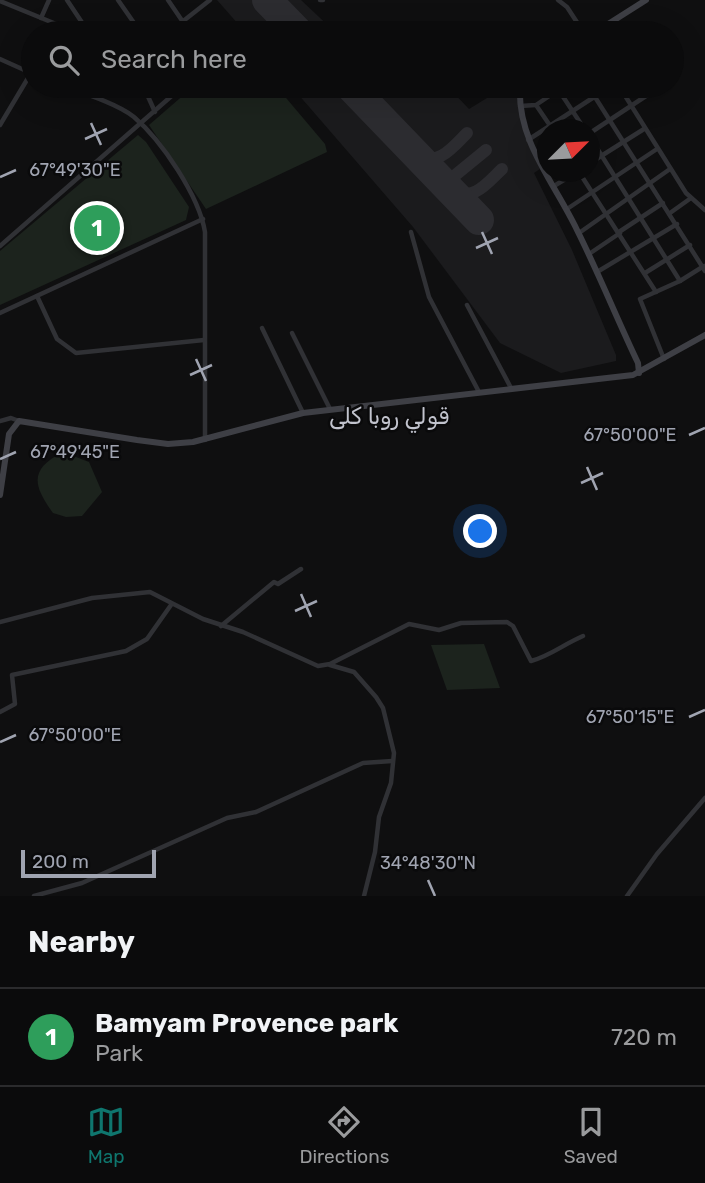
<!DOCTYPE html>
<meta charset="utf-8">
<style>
:root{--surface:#0b0b0c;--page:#19191a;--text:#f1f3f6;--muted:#9a9b9d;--line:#2b2b2d;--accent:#0f766e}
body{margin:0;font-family:Rubik,"Noto Naskh Arabic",sans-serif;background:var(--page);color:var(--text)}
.compass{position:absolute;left:537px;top:119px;width:63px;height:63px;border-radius:50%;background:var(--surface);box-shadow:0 7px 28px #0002;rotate:66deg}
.scale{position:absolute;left:21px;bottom:18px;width:135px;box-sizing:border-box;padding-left:7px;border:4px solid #a0a4b1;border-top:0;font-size:19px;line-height:24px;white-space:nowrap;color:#a0a4b1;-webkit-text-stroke:5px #0a0a0b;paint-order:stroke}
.you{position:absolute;left:481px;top:532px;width:24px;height:24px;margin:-18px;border:5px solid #fff;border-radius:50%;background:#1a73e8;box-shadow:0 0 0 10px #1a73e833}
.badge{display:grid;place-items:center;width:46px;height:46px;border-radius:50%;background:var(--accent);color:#fff;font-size:23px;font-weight:700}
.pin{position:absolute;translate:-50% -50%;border:4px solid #fff;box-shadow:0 2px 7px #0006}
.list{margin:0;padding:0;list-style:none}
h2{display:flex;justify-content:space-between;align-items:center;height:91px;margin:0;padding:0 28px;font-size:30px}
h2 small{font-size:23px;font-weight:400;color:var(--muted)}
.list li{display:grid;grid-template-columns:46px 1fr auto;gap:21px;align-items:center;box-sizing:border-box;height:98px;padding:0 28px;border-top:2px solid var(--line)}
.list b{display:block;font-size:26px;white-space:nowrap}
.list p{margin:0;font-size:23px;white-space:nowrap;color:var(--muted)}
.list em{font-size:23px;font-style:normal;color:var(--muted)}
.icon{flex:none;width:38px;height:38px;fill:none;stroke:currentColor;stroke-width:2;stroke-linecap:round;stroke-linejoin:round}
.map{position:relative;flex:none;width:705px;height:896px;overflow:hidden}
.search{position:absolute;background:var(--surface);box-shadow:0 7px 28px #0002;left:21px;right:21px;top:21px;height:77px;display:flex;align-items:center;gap:18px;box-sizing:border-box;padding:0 24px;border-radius:38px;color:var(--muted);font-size:26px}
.sheet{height:189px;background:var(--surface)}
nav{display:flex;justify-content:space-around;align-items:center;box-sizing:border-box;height:98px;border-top:2px solid var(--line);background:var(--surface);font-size:19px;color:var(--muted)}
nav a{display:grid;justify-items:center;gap:4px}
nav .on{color:var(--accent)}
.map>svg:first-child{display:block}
</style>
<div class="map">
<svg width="705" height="896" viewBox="0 0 705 896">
<rect width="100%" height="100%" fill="#0f0f10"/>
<g fill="#1b1b1d">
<polygon points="217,0 301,0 336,33 246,33"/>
<polygon points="291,86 447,86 469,109 505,87 508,92 515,87 526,138 540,169 534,173 572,250 616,355 616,361 561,373 500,343 413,227"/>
</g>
<g fill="#1c231d">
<polygon points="194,86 276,86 325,144 327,152 206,209 149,125"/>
<polygon points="138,135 146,142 189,207 186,220 0,305 0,251"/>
<path d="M63,452L89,462L102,492L82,516L66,517L53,513C32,484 30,469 63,452Z"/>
<polygon points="484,644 500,688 447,690 431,645"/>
</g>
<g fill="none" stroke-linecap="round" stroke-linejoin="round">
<g stroke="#2c2c30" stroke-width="12">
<path d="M418,156C440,165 452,148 467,133"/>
<polyline points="435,174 453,177 486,150"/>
<path d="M451,191C475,201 486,184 502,169"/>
</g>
<g stroke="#2c2c30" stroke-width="30">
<polyline points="267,0 299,33"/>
<polyline points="350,86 479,220"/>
</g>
<g stroke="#303135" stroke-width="4.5">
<polyline points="67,0 89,33"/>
<polyline points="118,0 141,33"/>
<polyline points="168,0 183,22"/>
<polyline points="320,0 323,0"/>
<polyline points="558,0 567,7 584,33"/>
<polyline points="0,1 78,33"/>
<polyline points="41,18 49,0"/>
<polyline points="168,33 210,0"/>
<polyline points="0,59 31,73"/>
<path d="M63,86C83,93 118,104 134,117C162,141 199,196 205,232V440"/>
<polyline points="134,86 146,92 155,112"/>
<polyline points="556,86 585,130"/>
<polyline points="588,86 705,271"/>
<polyline points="619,86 686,193 705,210"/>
<polyline points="536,105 553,130"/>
<polyline points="520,106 536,105 564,86"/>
<polyline points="0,125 31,73"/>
<polyline points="590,133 649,94"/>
<polyline points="590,137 680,281"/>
<polyline points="528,140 611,86"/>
<polyline points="590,163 644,129"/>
<polyline points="579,172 656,292"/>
<polyline points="554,186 577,172"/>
<polyline points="567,209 657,149"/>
<polyline points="670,213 691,198"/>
<polyline points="411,232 429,297 479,392"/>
<polyline points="619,232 663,203"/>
<polyline points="579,233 670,169"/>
<polyline points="0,246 183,86"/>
<polyline points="589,254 620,233"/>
<polyline points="597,272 677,224"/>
<polyline points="645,273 690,245"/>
<polyline points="37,296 57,339 76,353 204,340"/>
<polyline points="467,305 511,388"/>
<polyline points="0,313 203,219"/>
<polyline points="262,328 303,413"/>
<polyline points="292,333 330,409"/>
<polyline points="664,359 640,299 680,281 704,266"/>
<polyline points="0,421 11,418 19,421"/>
<path d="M0,622L92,598L150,592L203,619L243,632L318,666L330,664L409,624L439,630L461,623L507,622L513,626L531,661C550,656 564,644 583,636"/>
<polyline points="221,626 274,582 278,584 301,569"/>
<polyline points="330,665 354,672 376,697 383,708 394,753 391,783 379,817 375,852 364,896"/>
<polyline points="0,712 15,704 12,675 126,651 147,639 171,605"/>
<polyline points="34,896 82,883 227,818 256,812 363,763 392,761"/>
<polyline points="627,896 657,854 705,798"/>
</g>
<g stroke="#3e3f45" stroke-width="6">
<polyline points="594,33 646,0"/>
<path d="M520,86C517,141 554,182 577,230C599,274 617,319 638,363L639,373"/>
<polyline points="0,495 9,434 19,421 137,440 168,444 193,442 303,413 633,375 705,335"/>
</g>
</g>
<path fill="none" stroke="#a0a4b1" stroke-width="2.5" d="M91,123L101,145M85,139L107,129M0,177L16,170M482,232L492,254M476,248L498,238M196,359L206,381M190,375L212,365M689,435L705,428M0,459L16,452M587,467L597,490M581,483L603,473M301,594L311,617M295,611L317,601M689,717L705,710M0,742L16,735M428,880L435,896"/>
<g text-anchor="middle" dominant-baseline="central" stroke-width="5" stroke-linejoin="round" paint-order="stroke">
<g font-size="23" fill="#c1c3cd" stroke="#0a0a0b">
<text x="389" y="416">قولي روبا کلی</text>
</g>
</g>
<g font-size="18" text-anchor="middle" fill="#a0a4b1" stroke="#0a0a0b" stroke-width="5" stroke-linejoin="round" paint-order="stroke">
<text x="75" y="176">67°49'30"E</text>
<text x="630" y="441">67°50'00"E</text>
<text x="75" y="458">67°49'45"E</text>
<text x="630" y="723">67°50'15"E</text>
<text x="75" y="741">67°50'00"E</text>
<text x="428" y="869">34°48'30"N</text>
</g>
</svg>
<svg class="compass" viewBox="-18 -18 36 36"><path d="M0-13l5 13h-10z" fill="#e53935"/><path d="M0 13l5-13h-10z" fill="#9a9b9d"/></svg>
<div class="scale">200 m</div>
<div class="you"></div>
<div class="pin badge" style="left:97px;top:228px;background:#2e9e5b">1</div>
<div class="search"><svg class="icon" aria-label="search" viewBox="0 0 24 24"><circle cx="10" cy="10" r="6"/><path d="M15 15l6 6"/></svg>Search here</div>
</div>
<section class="sheet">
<h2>Nearby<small></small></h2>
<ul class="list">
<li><span class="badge" style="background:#2e9e5b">1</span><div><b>Bamyam Provence park</b><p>Park</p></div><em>720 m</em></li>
</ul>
</section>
<nav>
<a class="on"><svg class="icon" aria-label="map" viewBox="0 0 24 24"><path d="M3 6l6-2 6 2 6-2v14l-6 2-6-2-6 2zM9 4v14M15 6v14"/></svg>Map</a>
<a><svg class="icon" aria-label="directions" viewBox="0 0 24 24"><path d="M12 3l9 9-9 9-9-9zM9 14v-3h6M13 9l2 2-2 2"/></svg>Directions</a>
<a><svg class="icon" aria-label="saved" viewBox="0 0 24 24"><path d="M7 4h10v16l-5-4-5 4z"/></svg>Saved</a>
</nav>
